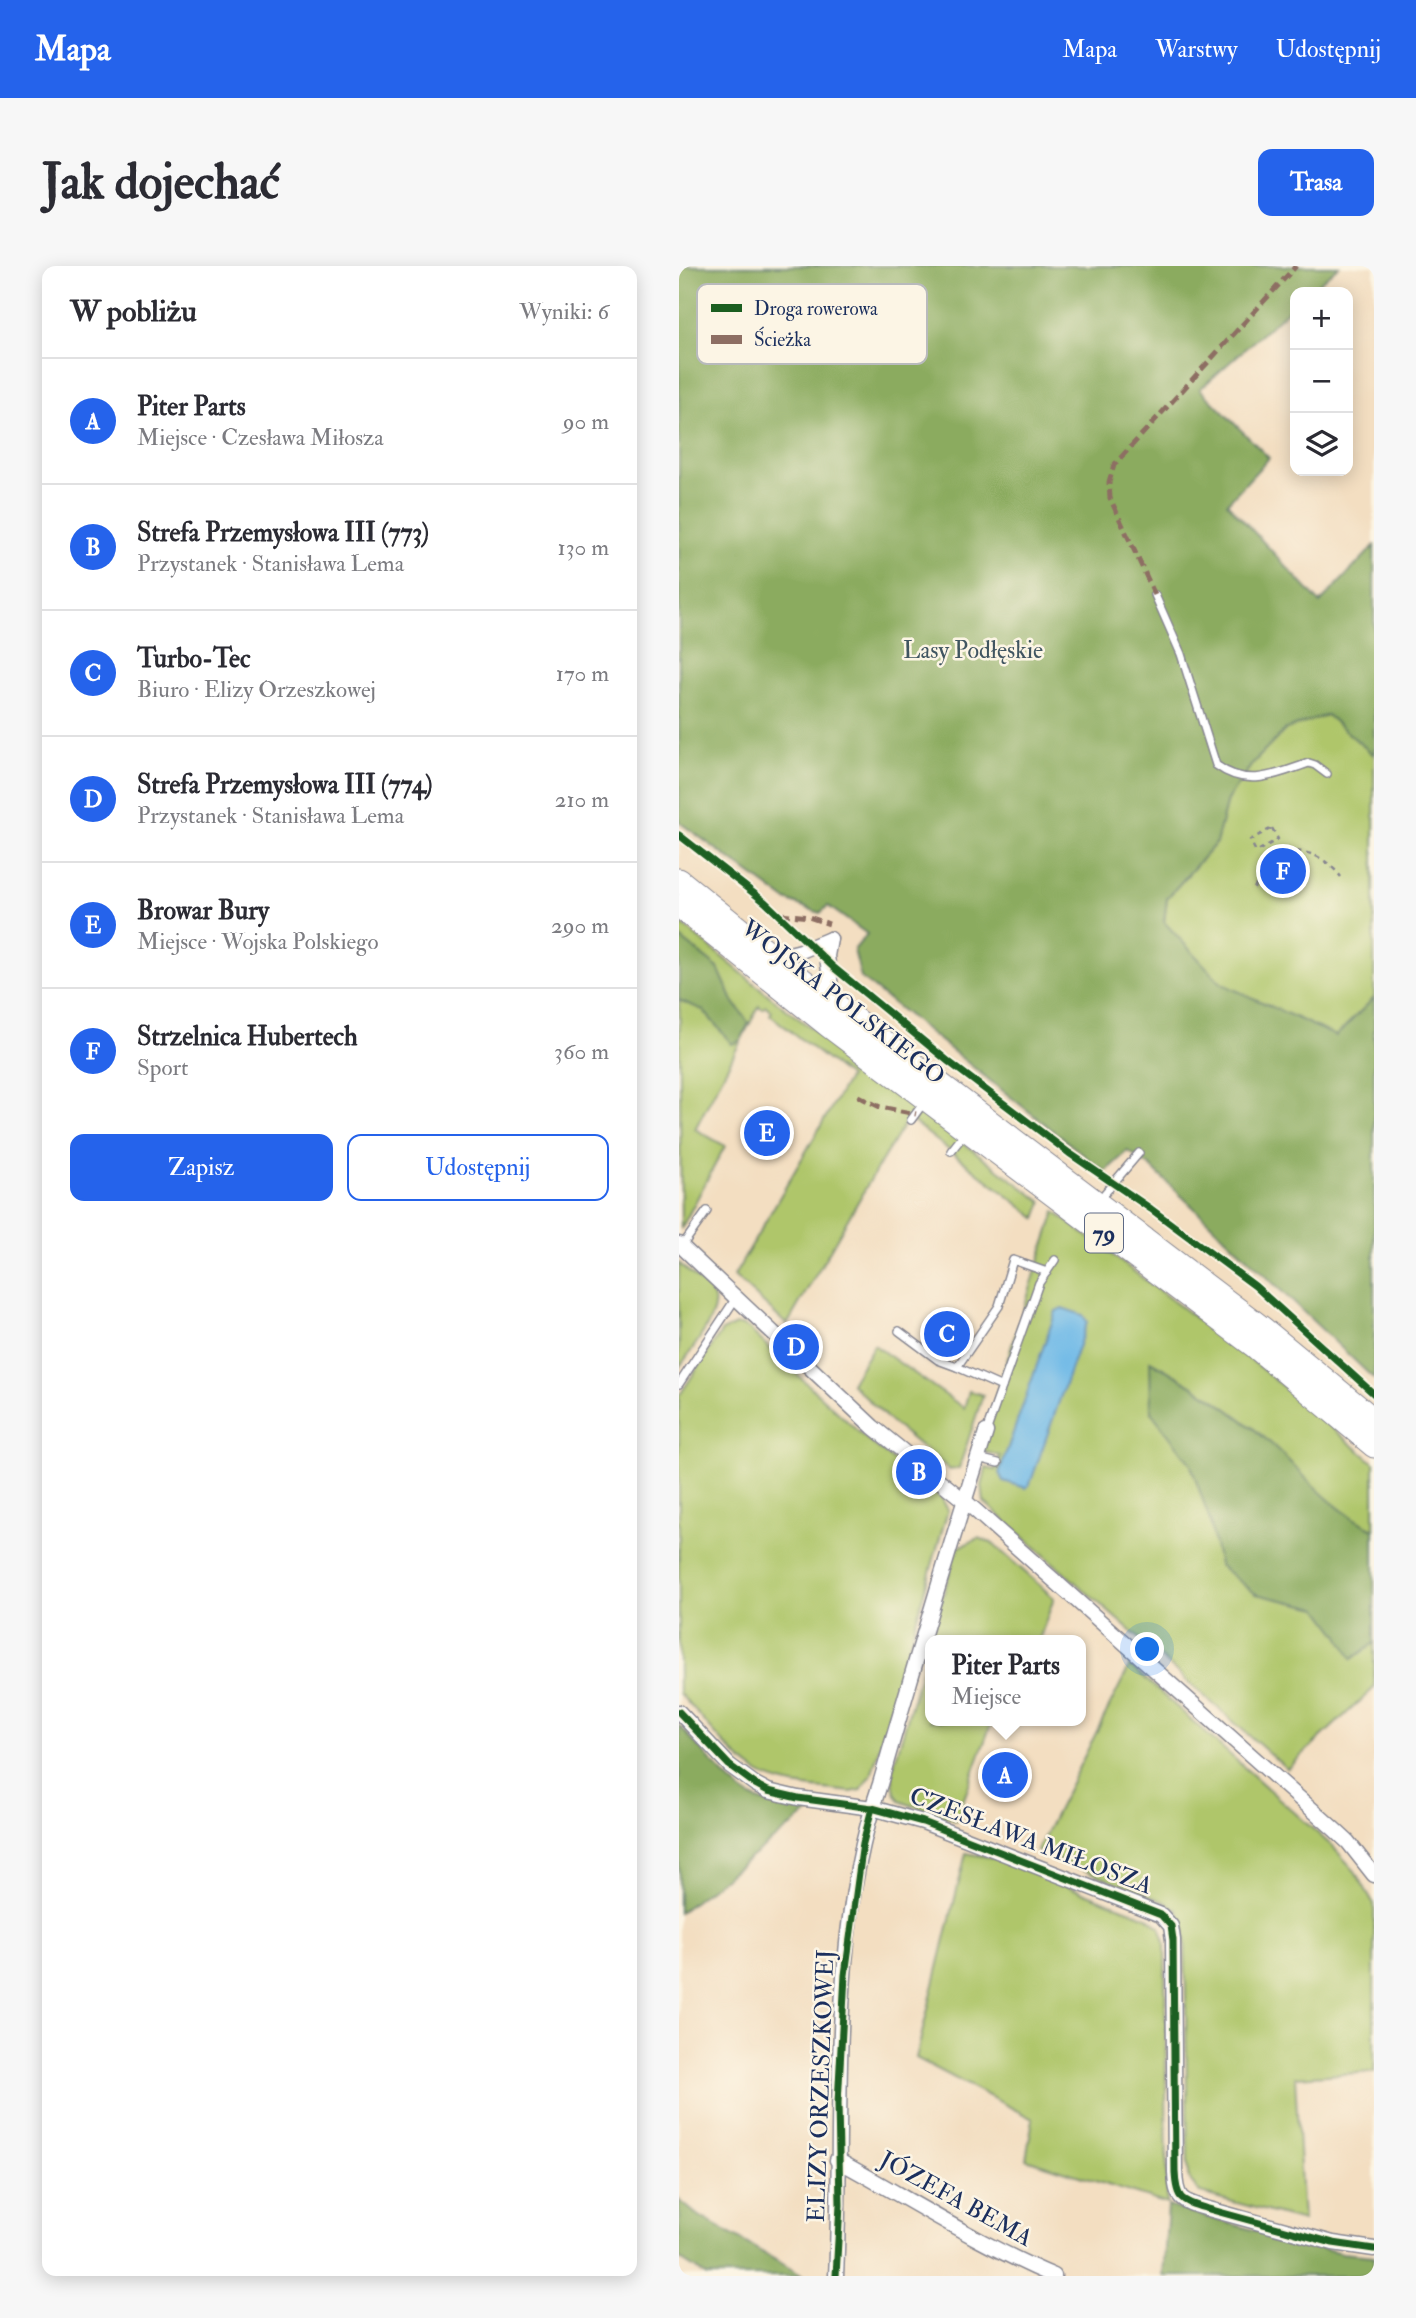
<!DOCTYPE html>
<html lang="pl">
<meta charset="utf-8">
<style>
:root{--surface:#fff;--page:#f7f7f7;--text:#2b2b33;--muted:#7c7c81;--line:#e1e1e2;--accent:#2563eb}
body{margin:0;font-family:"IM FELL Double Pica",serif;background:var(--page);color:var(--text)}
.controls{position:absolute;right:21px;top:21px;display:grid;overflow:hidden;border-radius:14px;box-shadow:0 4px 18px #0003}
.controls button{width:63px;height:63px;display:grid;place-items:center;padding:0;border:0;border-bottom:2px solid var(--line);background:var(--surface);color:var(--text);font:35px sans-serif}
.you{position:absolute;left:469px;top:1384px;width:24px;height:24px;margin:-18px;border:5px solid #fff;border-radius:50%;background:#1a73e8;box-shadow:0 0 0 10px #1a73e833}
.badge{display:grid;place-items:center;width:46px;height:46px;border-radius:50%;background:var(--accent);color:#fff;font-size:23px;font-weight:700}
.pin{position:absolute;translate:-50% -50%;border:4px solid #fff;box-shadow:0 2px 7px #0006}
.popup{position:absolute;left:246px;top:1369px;width:161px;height:91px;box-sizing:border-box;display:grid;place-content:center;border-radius:14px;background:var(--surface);filter:drop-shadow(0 2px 5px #0005);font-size:23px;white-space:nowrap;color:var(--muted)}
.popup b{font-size:26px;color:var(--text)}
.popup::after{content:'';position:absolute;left:50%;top:100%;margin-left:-14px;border:14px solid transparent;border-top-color:var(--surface)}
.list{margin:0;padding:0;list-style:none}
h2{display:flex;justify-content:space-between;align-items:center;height:91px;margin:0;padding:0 28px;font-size:30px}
h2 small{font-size:23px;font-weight:400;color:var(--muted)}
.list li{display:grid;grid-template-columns:46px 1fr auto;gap:21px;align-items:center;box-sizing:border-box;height:126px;padding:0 28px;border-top:2px solid var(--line)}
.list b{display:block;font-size:26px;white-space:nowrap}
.list p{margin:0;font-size:23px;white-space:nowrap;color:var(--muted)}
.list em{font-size:23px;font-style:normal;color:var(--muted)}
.actions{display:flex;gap:14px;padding:21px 28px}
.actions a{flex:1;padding:16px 0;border:2px solid var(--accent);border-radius:14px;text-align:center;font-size:24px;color:var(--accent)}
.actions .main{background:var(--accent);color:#fff}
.icon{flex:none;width:38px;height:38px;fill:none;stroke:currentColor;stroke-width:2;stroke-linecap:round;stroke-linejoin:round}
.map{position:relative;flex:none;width:695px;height:2010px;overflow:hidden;border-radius:14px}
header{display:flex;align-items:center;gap:42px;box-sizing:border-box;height:98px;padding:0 35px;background:var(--accent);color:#fff}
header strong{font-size:33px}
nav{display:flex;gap:38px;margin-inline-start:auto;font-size:24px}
.intro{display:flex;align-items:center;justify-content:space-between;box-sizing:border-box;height:168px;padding:0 42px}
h1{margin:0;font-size:49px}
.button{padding:18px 32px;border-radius:14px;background:var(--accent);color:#fff;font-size:24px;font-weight:700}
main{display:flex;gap:42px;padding:0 42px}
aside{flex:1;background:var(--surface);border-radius:14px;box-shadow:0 4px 18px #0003}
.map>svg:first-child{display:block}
</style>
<header>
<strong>Mapa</strong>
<nav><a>Mapa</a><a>Warstwy</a><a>Udostępnij</a></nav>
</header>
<div class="intro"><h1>Jak dojechać</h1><a class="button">Trasa</a></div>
<main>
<aside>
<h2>W pobliżu<small>Wyniki: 6</small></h2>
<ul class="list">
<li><span class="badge">A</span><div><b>Piter Parts</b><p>Miejsce · Czesława Miłosza</p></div><em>90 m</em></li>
<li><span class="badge">B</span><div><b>Strefa Przemysłowa III (773)</b><p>Przystanek · Stanisława Lema</p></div><em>130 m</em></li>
<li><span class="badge">C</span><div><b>Turbo-Tec</b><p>Biuro · Elizy Orzeszkowej</p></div><em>170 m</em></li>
<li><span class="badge">D</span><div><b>Strefa Przemysłowa III (774)</b><p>Przystanek · Stanisława Lema</p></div><em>210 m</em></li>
<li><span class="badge">E</span><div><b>Browar Bury</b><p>Miejsce · Wojska Polskiego</p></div><em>290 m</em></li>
<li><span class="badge">F</span><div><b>Strzelnica Hubertech</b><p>Sport</p></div><em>360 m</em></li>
</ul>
<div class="actions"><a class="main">Zapisz</a><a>Udostępnij</a></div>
</aside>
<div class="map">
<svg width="695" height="2010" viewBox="0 0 695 2010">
<rect width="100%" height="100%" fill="#fcf5e5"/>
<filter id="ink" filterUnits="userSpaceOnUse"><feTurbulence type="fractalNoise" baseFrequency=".0143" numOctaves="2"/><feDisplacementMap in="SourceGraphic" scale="14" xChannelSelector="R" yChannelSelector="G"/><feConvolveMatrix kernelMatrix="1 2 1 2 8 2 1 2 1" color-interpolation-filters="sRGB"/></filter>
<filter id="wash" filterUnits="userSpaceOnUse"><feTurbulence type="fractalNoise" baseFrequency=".00686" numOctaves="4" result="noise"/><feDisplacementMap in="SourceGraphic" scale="28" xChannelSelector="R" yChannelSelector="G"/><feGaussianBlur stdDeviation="1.57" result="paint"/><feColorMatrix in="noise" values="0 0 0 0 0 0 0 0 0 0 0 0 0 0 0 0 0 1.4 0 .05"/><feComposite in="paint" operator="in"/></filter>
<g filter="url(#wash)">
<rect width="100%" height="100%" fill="#f3dec1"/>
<g fill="#afc66b" stroke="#657a64" stroke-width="2">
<polygon points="648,449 695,489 695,732 657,770 543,718 485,657 488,632 537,577 548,534 574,497 607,463"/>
<polygon points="0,656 103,740 363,936 357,952 229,852 200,899 108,1059 55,1010 170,811 91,749 93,745 87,740 84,743 80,740 16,863 46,880 2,963"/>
<polygon points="376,946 571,1093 695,1197 695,1422 608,1503 305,1236 303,1220 307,1202 316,1204 321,1190 303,1185 319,1122"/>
<path d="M0,997C10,1007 25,1017 33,1028C45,1045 10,1087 0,1102Z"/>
<path d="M57,1059H62L70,1063L186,1172L263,1233L269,1244L192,1510L181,1524L172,1526C142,1522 102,1522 76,1505C50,1488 22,1450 0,1427V1130L43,1065Z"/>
<polygon points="195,1079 285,1142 290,1125 304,1129 280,1202 271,1204 212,1156 172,1117"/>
<polygon points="300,1272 313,1277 375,1332 360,1374 251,1374 278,1282"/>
<path d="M251,1375V1455H313L277,1555L223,1536C213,1528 215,1517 213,1505Z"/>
<polygon points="451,1399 654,1581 676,1605 695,1638 695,1806 616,1811 624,1955 521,1927 509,1911 506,1661 498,1644 488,1637 358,1585"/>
<polygon points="287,1587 315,1592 468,1651 481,1661 486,1676 488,1938 347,1893 354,1853 237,1792"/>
</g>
<g fill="#8bab5f" stroke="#536d5e" stroke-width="2">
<polygon points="0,0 660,0 630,26 616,26 616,38 521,123 590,192 548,237 641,337 695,280 695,489 648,449 607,463 574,497 548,534 537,577 488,632 485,656 543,718 657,770 695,732 695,1113 472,901 449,885 426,906 182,712 175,684 188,668 149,640 141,647 107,634 0,556"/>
<polygon points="0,671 39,702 54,735 70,757 61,775 53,778 24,744 0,734"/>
<path d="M471,1095C512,1117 551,1142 587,1173C621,1203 652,1245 695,1263V1377L673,1393L660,1370L639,1342L577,1328L540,1299L531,1255L511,1197L472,1146Z"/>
<path d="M0,1459C19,1479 50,1520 74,1532C92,1540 113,1541 133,1544L0,1647Z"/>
<polygon points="0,1934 17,1948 124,2010 28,2010 0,1992"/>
<polygon points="489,1940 617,1976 663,1987 695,1990 695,2010 484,2010"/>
</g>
<polygon fill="#6eb9e7" stroke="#4474a2" stroke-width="2" points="383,1042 404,1049 408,1056 351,1218 347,1222 324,1215 320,1207 377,1045"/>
</g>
<g filter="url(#ink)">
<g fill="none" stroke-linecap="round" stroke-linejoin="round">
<g stroke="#878690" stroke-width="10">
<g id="lane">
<path d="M476,329L502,388L537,499C569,523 597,508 630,497L636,499L648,508"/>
<polyline points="232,854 246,835"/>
<polyline points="272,885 287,866"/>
<polyline points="420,934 460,887"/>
<polyline points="3,980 28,945"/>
<polyline points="220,1065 259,1094 278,1101"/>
<polyline points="0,1118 57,1032"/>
<polyline points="323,1121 278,1101 320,1040 334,994 368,1006"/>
<polyline points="307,1166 360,1017 376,994"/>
<polyline points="299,1192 319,1197"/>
</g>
</g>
<g stroke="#878690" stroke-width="17">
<g id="street">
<polyline points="151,673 148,690 154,737"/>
<polyline points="95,692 122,685 151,673"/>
<polyline points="0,978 194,1161 287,1236 655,1563 669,1576 695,1609"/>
<path d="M0,1446L50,1499L76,1518L89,1525L119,1532L193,1542L244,1556L482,1649L492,1660L494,1674L496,1906C497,1933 502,1935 526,1942L654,1977L695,1983"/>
<path d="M158,1894C230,1933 299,1978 375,2010"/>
<path d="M157,2010C165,1849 148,1672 201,1518C235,1400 270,1283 307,1166"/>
</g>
</g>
<g stroke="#878690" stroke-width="25">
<g id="primary">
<polyline points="0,614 121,712 583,1062 695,1154"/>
<polyline points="0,640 150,760 574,1079 695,1180"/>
</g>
</g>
<g stroke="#878690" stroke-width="2.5" stroke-dasharray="5 5" stroke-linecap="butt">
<polygon points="593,562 599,573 577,586 571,574"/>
<path d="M575,623C592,577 633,574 662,611"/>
</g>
<use href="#lane" stroke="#fff" stroke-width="7"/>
<use href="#street" stroke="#fff" stroke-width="14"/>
<use href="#primary" stroke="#fff" stroke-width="23"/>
<g stroke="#8d6e63" stroke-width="5" stroke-dasharray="10 5" stroke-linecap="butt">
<polyline points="476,329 431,232 430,216 435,199 617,0"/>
<polyline points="101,648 130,651 150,658"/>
<polyline points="179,830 201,841 237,848"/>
</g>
<g stroke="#fcf5e5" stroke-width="11">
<g id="cycleway">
<polyline points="0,569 86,636 154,701 270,796 390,887 472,943 576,1020 695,1128"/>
<path d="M0,1446L50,1499L76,1518L89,1525L119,1532L193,1542L244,1556L482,1649L492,1660L494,1674L496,1906C497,1933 502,1935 526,1942L654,1977L695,1983"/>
<polyline points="157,2010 161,1939 159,1837 166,1709 184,1577 193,1542"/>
</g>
</g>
<use href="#cycleway" stroke="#1b5e20" stroke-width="7"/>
</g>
</g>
<g text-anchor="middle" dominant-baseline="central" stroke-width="5" stroke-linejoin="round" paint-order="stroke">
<rect fill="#fcf5e5" stroke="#5e6a86" stroke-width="2" x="406" y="947.5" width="38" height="39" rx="5"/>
<g font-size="23" font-weight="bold" fill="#1b2f5e">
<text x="425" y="967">79</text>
</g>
<g font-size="24" fill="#405561" stroke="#fcf5e5">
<text x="294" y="384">Lasy Podłęskie</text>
</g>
<g font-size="24" fill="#1b2f5e" stroke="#fcf5e5">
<text transform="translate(164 736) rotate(38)">WOJSKA POLSKIEGO</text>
<text transform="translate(352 1575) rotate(21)">CZESŁAWA MIŁOSZA</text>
<text transform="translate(142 1820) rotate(-88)">ELIZY ORZESZKOWEJ</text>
<text transform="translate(277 1933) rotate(29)">JÓZEFA BEMA</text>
</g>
</g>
<rect x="18" y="18" width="230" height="80" rx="10" fill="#fcf5e5" stroke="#b8babc" stroke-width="2"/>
<rect x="32" y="38" width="31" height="8" fill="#1b5e20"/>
<rect x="32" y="69" width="31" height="9" fill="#8d6e63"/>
<g font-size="19" fill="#1b2f5e">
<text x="75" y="49">Droga rowerowa</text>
<text x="75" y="80">Ścieżka</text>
</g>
</svg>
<div class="controls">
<button>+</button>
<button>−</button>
<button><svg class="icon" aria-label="layers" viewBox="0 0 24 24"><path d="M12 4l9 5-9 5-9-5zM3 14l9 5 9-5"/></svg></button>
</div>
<div class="you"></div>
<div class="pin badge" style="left:326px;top:1509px">A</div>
<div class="popup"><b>Piter Parts</b>Miejsce</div>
<div class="pin badge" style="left:240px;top:1206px">B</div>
<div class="pin badge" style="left:268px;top:1068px">C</div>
<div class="pin badge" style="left:117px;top:1081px">D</div>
<div class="pin badge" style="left:88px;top:867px">E</div>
<div class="pin badge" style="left:604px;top:605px">F</div>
</div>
</main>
